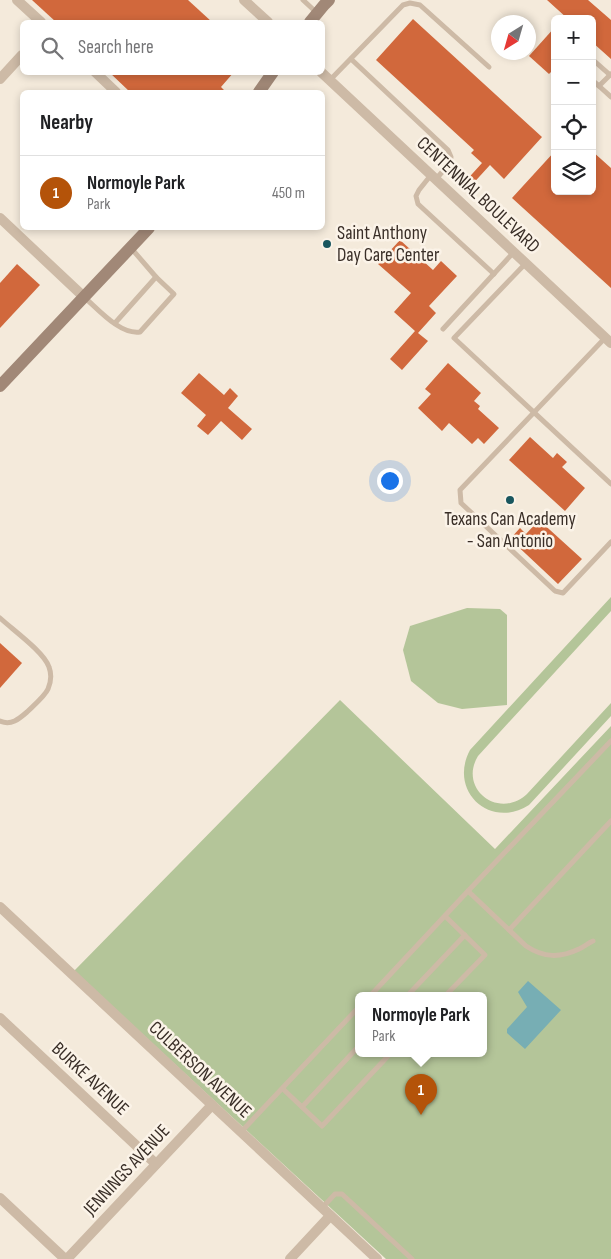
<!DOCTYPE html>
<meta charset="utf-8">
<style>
:root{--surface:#fff;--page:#f2f2f2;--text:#202124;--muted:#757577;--line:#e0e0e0;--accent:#b45309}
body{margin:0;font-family:"Sofia Sans Condensed",sans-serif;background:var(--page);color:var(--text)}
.controls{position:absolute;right:15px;top:15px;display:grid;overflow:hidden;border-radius:8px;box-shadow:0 2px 8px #0003}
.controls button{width:45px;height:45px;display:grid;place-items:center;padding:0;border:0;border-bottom:1px solid var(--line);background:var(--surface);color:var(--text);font:25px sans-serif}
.compass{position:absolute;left:491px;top:15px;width:45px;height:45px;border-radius:50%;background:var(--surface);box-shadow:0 2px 8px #0003;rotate:217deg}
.you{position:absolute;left:389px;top:480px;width:18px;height:18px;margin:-12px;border:4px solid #fff;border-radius:50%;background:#1a73e8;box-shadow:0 0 0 8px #1a73e833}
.badge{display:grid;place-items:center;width:32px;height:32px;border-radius:50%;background:var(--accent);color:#fff;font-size:16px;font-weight:700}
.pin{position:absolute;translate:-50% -41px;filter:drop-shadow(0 1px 2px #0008)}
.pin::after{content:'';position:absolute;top:26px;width:18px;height:15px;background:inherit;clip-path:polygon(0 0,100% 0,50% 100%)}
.popup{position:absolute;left:355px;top:992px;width:132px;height:65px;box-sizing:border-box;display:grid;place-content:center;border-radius:8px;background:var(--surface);filter:drop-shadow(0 1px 4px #0005);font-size:16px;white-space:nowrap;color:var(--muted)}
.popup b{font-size:19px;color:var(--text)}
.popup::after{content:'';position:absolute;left:50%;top:100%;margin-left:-10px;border:10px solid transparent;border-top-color:var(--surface)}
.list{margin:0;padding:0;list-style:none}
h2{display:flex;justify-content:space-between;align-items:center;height:65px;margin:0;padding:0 20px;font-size:21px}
h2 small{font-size:16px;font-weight:400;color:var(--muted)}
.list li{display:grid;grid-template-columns:32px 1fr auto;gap:15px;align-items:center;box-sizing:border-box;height:75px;padding:0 20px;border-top:1px solid var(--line)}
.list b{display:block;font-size:19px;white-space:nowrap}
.list p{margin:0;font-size:16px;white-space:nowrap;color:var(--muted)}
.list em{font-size:16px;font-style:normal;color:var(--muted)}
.icon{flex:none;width:28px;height:28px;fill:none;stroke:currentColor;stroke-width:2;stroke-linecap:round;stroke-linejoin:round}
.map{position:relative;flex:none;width:611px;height:1259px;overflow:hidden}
.search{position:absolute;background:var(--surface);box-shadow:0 2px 8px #0003;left:20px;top:20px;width:305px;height:55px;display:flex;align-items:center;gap:12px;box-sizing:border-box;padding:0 18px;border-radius:8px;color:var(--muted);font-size:19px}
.panel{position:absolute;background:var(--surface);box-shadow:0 2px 8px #0003;left:20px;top:90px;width:305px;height:140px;border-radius:8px}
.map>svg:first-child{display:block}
</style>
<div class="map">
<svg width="611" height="1259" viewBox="0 0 611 1259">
<rect width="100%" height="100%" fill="#f4eadb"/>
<g fill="#b4c599" fill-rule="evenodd">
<path d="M611,597V611L478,756C458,789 499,820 527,794L611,703V716L529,805C490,830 448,791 470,750Z"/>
<polygon points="467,608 500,609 507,615 507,705 462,709 438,703 411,681 403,650 410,626"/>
<path d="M340,700L495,849L611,726V1259H386L74,971ZM358,996H484V1054H358Z"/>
</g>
<polygon fill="#77aeb4" points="528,981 561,1010 525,1049 507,1033 507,1029 527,1007 518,992"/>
<g fill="#d1683c">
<polygon points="32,0 188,0 212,22 56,22"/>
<polygon points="547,0 588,0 611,20 611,59 592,42 592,19 568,19"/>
<polygon points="413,19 542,137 504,179 490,165 469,188 463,184 482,163 471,153 474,150 376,60"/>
<polygon points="555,27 555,68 549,74 529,56"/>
<polygon points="109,72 234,72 221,87 226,92 130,92"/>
<polygon points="555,151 555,191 592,191 592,151 611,168 611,288 512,198"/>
<polygon points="400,240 433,270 441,261 457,276 429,306 436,313 418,333 428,341 402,370 390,359 415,331 394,312 411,293 378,264"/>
<polygon points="17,264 40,285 0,328 0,283"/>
<polygon points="448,363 481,393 474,401 480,406 478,409 499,428 484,444 478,438 472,444 449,423 442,431 418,408 431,394 425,389"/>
<polygon points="199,373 224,395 230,388 238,396 228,408 252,429 242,440 221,421 208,435 197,426 206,415 181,393"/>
<polygon points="530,437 553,458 557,453 567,462 562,467 585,488 565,511 509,460"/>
<polygon points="539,520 582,559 558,584 510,539 520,528 526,534"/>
<polygon points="0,643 22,663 0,688"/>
</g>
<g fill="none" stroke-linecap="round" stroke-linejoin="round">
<g stroke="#cdbaa6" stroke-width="5">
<polyline points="303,0 317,13"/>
<polyline points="351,59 448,150 451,157 450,163 436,179"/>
<polyline points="592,59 610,75"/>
<polyline points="611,74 599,86 611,97"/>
<polyline points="330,80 403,5 410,3 420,5 489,67"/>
<polyline points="592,80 599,86"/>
<polyline points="554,88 555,87"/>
<polyline points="431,175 419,190 416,196 418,204 494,274"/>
<polyline points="526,263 454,338 611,484"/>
<path d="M84,297C98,309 120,335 140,332L174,294L156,277"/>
<polyline points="115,323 156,277 131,248"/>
<polyline points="443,329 513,253"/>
<polyline points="605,338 460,490 461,503 555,591 563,593 611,542"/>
<path d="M0,618C13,630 44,652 49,667C52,675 51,682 48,689C45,696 33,706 27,712C19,719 11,726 0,721"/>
<polyline points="468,891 611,741"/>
<polyline points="445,916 485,955 445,996"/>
<polyline points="509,930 611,821"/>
<path d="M370,996L468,891L526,946C544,958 560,958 579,949C584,947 588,943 593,941"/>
<polyline points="407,996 465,935"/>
<polyline points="283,1089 302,1107 358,1047"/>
<polyline points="302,1107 322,1126 390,1054"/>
<polyline points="241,1132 358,1008"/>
<polyline points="322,1208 335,1194 342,1194 412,1259"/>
</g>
<g stroke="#cdbaa6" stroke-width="10">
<polyline points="17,0 41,22"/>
<polyline points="244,0 268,22"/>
<polyline points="95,72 116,92"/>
<polyline points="321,72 611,343"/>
<polyline points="0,79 22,55"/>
<polyline points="0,218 84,297"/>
<polyline points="0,907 377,1259"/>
<polyline points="0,1018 156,1164"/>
<polyline points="0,1198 65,1259"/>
<polyline points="67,1259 212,1105"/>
<polyline points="290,1259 330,1216"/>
</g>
<g stroke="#a18877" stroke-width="12">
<polyline points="310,22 324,5 329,0"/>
<polyline points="259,92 273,72"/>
<polyline points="0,386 149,228"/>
</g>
</g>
<g fill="#19565e" stroke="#fbf3e8" stroke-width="2">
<circle cx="327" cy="244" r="5"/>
<circle cx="510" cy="500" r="5"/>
</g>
<g text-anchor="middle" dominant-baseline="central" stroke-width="5" stroke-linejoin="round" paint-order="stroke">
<g font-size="19" fill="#392e27" stroke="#fbf3e8">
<text transform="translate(478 195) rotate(43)">CENTENNIAL BOULEVARD</text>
<text transform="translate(200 1070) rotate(43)">CULBERSON AVENUE</text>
<text transform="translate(90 1079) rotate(43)">BURKE AVENUE</text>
<text transform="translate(127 1170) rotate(-47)">JENNINGS AVENUE</text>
</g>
<g font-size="19" fill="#392e27" stroke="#fbf3e8" text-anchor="start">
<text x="337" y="233">Saint Anthony<tspan x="337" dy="22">Day Care Center</tspan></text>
<text x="510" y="519" text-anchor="middle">Texans Can Academy<tspan x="510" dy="22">- San Antonio</tspan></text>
</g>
</g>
</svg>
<div class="controls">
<button>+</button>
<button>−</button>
<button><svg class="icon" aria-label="locate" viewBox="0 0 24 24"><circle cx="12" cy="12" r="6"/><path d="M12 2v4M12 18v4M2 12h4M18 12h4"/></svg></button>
<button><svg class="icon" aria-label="layers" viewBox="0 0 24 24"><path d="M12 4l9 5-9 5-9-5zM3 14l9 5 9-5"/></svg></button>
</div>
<svg class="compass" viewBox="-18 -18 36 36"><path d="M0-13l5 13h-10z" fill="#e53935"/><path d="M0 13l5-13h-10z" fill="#757577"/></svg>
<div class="you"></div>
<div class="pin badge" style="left:421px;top:1115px">1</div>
<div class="popup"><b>Normoyle Park</b>Park</div>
<div class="search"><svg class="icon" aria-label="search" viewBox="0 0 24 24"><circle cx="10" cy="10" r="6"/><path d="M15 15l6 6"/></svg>Search here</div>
<section class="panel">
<h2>Nearby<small></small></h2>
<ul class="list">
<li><span class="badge">1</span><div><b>Normoyle Park</b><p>Park</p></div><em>450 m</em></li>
</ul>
</section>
</div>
